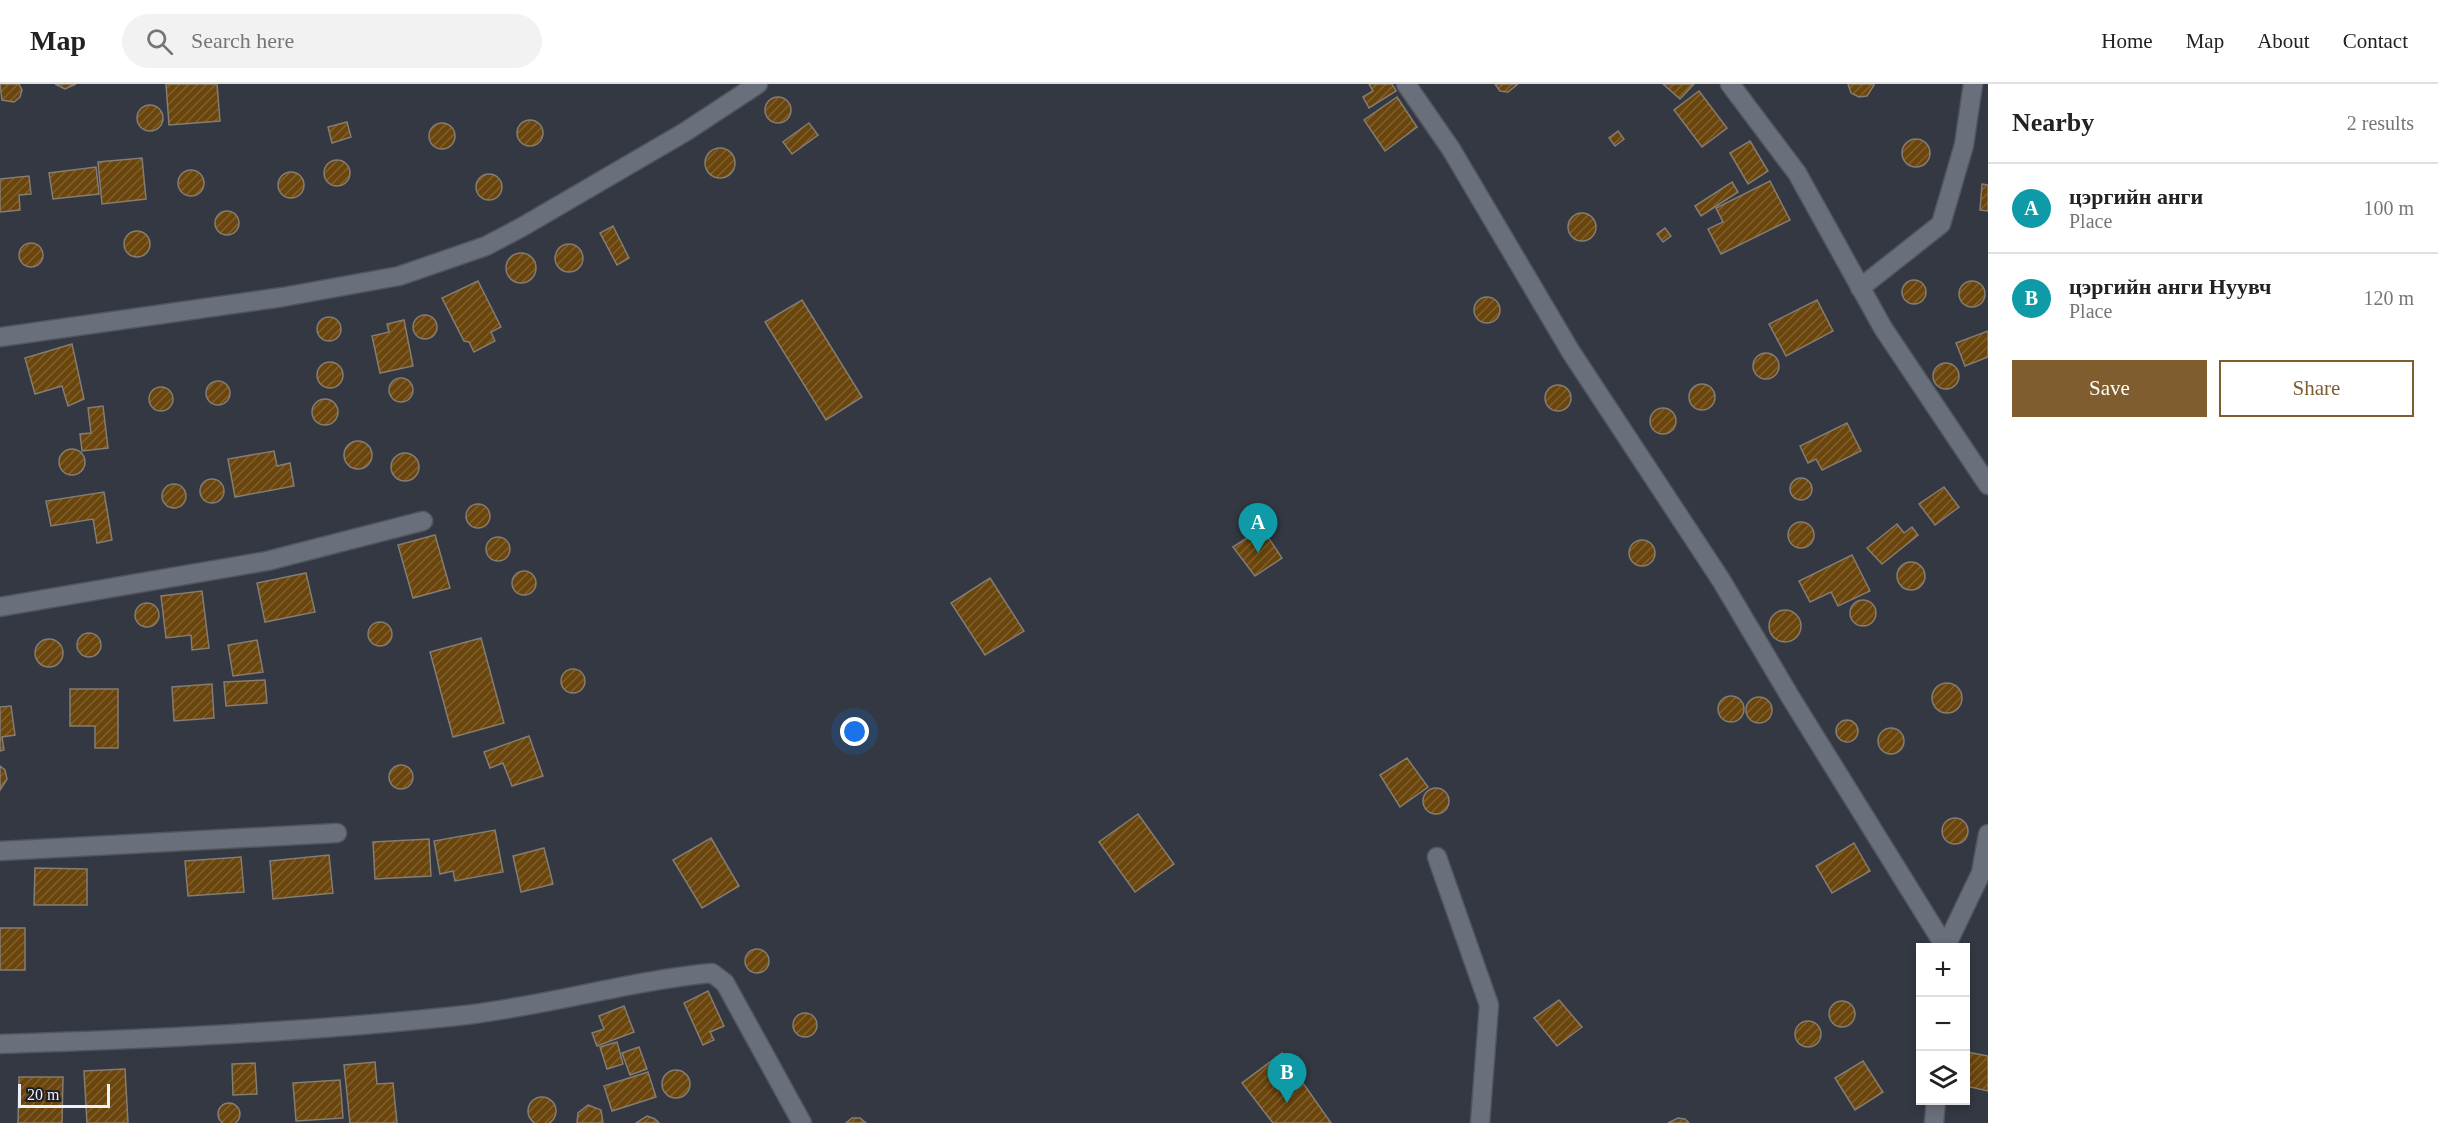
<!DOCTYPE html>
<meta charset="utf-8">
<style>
:root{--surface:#fff;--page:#f2f2f2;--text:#222;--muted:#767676;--line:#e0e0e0;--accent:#7f5d2f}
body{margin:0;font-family:"Times New Roman",serif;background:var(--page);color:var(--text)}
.controls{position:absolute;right:18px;bottom:18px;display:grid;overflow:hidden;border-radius:0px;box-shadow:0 3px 9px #0003}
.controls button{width:54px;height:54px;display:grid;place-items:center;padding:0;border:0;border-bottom:2px solid var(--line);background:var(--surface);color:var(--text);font:30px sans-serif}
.scale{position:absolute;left:18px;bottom:15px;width:92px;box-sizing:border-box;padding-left:6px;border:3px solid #eef2f8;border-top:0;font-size:16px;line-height:21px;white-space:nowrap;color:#eef2f8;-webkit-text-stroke:4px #1d1f24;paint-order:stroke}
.you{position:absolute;left:855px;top:648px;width:21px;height:21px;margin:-15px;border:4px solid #fff;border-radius:50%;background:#1a73e8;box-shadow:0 0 0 9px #1a73e833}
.badge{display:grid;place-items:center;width:39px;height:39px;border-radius:50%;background:var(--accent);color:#fff;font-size:20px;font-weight:700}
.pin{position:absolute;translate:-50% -50px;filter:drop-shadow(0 2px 3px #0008)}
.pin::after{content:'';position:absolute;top:32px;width:21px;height:18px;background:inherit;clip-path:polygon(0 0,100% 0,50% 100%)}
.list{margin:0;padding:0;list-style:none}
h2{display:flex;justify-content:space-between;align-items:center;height:78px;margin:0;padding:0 24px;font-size:26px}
h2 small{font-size:20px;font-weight:400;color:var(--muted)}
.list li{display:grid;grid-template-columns:39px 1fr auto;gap:18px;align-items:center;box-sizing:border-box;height:90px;padding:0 24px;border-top:2px solid var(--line)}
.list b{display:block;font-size:22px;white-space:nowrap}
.list p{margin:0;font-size:20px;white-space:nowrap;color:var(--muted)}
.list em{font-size:20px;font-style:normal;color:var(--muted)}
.actions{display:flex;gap:12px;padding:18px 24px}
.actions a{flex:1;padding:14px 0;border:2px solid var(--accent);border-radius:0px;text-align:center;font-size:21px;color:var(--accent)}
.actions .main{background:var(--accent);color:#fff}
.icon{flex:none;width:33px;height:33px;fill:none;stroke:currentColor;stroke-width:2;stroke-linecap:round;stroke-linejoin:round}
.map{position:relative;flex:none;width:1988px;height:1039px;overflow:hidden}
header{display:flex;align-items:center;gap:36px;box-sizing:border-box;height:84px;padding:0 30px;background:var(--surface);border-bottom:2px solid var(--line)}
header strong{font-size:28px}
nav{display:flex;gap:33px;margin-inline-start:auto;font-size:21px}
.search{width:420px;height:54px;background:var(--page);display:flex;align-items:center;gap:15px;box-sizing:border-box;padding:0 21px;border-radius:33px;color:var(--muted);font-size:22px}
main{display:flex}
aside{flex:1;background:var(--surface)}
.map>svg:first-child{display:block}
</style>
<header>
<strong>Map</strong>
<div class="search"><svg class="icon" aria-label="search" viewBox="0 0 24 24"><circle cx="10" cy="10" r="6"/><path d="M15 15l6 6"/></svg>Search here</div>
<nav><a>Home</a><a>Map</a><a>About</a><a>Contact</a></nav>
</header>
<main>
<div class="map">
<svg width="1988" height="1039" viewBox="0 0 1988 1039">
<defs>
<pattern id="building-hatch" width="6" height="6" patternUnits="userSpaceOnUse" patternTransform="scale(1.5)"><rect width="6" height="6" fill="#6a450c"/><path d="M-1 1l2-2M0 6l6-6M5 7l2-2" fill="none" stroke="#806030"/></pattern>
</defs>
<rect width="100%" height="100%" fill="#333842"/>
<g fill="url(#building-hatch)" stroke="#857c72" stroke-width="1.5">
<polygon points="0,0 19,0 22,6 20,13 14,18 2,16"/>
<polygon points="55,0 76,0 65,5"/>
<polygon points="166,0 217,0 220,37 169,41"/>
<polygon points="1369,0 1392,0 1396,7 1369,24 1363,13 1373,7"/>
<polygon points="1518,0 1508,8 1500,7 1495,0"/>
<polygon points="1663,0 1694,0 1680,15"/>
<polygon points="1848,0 1874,0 1874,1 1867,12 1859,13 1851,9"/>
<polygon points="1699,7 1727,44 1702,63 1674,26"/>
<polygon points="1397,13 1417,43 1385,67 1364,36"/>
<circle cx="778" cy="26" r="13"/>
<circle cx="150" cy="34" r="13"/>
<circle cx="530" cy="49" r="13"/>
<polygon points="347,38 351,53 332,59 328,43"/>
<polygon points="809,39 818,51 792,70 783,58"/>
<circle cx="442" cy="52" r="13"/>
<polygon points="1618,47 1624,55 1615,62 1609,54"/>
<circle cx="1916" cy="69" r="14"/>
<polygon points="1750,57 1768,87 1748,100 1730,69"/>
<circle cx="720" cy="79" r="15"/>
<polygon points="142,74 146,115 102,120 98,78"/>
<circle cx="337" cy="89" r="13"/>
<polygon points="96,83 99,110 53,115 49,89"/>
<circle cx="191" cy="99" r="13"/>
<circle cx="291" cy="101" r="13"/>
<circle cx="489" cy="103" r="13"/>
<polygon points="29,92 31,110 19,111 20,126 0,128 0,95"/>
<polygon points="1770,97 1790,136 1721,170 1708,145 1723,138 1716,124"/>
<polygon points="1732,98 1738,108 1701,132 1695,122"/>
<polygon points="1982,100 1988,101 1988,127 1980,126"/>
<circle cx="227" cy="139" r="12"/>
<circle cx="1582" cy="143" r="14"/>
<polygon points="613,142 629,174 617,181 600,149"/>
<polygon points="1665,144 1671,152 1663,158 1657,150"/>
<circle cx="137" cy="160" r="13"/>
<circle cx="31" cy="171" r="12"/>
<circle cx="569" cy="174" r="14"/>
<circle cx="521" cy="184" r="15"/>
<circle cx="1914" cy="208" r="12"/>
<polygon points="478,197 501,243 491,248 495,257 474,268 469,258 464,257 442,214"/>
<circle cx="1972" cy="210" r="13"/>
<circle cx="1487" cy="226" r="13"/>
<polygon points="802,216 862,313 826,336 765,238"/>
<polygon points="1817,216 1833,247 1786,272 1769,240"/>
<circle cx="425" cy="243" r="12"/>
<circle cx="329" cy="245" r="12"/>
<polygon points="404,236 413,282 380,289 372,252 389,248 387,240"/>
<polygon points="1988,247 1988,273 1965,282 1956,259"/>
<polygon points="72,260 84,315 68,322 62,302 35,310 25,274"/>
<circle cx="1766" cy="282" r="13"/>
<circle cx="330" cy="291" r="13"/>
<circle cx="1946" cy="292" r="13"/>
<circle cx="401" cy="306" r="12"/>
<circle cx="218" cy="309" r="12"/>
<circle cx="1702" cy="313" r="13"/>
<circle cx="1558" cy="314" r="13"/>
<circle cx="161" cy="315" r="12"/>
<circle cx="325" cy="328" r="13"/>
<polygon points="103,322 108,364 82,367 80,350 91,349 88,324"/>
<circle cx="1663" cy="337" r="13"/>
<polygon points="1847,339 1861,367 1822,386 1816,375 1808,379 1800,362"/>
<circle cx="358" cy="371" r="14"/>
<circle cx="72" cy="378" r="13"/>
<polygon points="274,367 277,382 290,379 294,402 235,413 228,375"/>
<circle cx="405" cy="383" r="14"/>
<circle cx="1801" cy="405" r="11"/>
<circle cx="212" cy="407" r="12"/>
<circle cx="174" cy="412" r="12"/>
<polygon points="1944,403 1959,423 1935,441 1919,420"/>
<polygon points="104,408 112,456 97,459 93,435 51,442 46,417"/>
<circle cx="478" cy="432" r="12"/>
<circle cx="1801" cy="451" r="13"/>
<polygon points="1897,440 1904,449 1912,443 1918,451 1882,480 1867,464"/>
<polygon points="1262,444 1282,474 1255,492 1233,463"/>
<polygon points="435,451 450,504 413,514 398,461"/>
<circle cx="498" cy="465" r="12"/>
<circle cx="1642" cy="469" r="13"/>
<polygon points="1852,471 1870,507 1838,522 1831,508 1810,518 1799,497"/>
<circle cx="1911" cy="492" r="14"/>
<circle cx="524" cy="499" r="12"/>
<polygon points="306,489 315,528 265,538 257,499"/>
<polygon points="990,494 1024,547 985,571 951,519"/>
<polygon points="202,507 209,564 192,566 191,551 166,554 161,512"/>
<circle cx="1863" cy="529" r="13"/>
<circle cx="147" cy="531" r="12"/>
<circle cx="1785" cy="542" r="16"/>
<circle cx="380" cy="550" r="12"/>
<circle cx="89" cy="561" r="12"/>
<polygon points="481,554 504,639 453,653 430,568"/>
<circle cx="49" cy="569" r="14"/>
<polygon points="257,556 263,588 233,592 228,561"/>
<circle cx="573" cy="597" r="12"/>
<polygon points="265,596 267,619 226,622 224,598"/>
<circle cx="1947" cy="614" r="15"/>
<polygon points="212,600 214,634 174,637 172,603"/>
<polygon points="70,605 118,605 118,664 95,664 95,642 70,642"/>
<circle cx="1731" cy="625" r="13"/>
<circle cx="1759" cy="626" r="13"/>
<polygon points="11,622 15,651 2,653 4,666 0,667 0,623"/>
<circle cx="1847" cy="647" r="11"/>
<circle cx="1891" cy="657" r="13"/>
<polygon points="529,652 543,692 512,702 503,679 490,684 484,668"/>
<polygon points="1407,674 1428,703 1400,723 1380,691"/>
<circle cx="401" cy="693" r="12"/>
<polygon points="0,682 5,686 7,695 0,706"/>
<circle cx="1436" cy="717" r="13"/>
<polygon points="1138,730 1174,780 1135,808 1099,758"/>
<circle cx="1955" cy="747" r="13"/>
<polygon points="495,746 503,788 455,797 453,787 440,790 434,757"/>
<polygon points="711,754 739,802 702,824 673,776"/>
<polygon points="429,755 431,792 375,795 373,758"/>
<polygon points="1854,759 1870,787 1832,809 1816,782"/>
<polygon points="544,764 553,800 521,808 513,772"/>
<polygon points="329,771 333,809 273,815 270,777"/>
<polygon points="241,773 244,808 188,812 185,777"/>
<polygon points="35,784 87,785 87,821 34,821"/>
<rect x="0" y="844" width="25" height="42"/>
<circle cx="757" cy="877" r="12"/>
<polygon points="708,907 724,942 710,948 714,956 703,961 684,919"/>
<polygon points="1559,916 1582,943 1557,962 1534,934"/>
<circle cx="1842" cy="930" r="13"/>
<polygon points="624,922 634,948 597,962 592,949 604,945 599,932"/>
<circle cx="805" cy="941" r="12"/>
<circle cx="1808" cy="950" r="13"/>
<polygon points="617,958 623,980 607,985 600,963"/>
<polygon points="639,963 647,985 630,991 622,969"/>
<polygon points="1967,968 1988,972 1988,1007 1966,1002"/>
<polygon points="1282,969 1331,1039 1273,1039 1242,999"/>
<polygon points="1863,977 1883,1008 1855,1026 1835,994"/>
<polygon points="375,978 377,1000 393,999 397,1039 350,1039 344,981"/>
<polygon points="255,979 257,1010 233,1011 232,980"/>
<polygon points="125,985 128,1039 87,1039 84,987"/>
<circle cx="676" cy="1000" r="14"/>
<polygon points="648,988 656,1013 612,1027 604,1002"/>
<polygon points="19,993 63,993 62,1039 18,1039"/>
<polygon points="340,996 343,1034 296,1037 293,999"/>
<circle cx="542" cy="1027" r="14"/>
<circle cx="229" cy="1030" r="11"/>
<polygon points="588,1021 601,1026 603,1039 577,1039 578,1029"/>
<polygon points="647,1032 655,1035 659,1039 636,1039"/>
<polygon points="852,1034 860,1034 866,1039 846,1039"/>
<polygon points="1678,1034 1685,1035 1689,1039 1668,1039"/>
</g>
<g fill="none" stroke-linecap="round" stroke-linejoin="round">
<g stroke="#51565e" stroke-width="21">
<g id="street">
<polyline points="1406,0 1451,65 1571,268 1721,496 1791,614 1946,864"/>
<polyline points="1730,0 1797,89 1883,244 1988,401"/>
<polyline points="1860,204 1941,140 1964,61 1973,0"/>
<polyline points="0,253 283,213 399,192 486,162 522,143 685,48 758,0"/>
<polyline points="0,523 267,477 423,437"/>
<polyline points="0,767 337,749"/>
<polyline points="1437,773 1489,921 1480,1039"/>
<polyline points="1946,862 1981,789 1988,750"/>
<path d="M0,960C152,955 306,948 457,932C543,923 627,897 712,889L725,899L802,1039"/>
<polyline points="1934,1039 1936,1016"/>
</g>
</g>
<use href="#street" stroke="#6a707b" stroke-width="18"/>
</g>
</svg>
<div class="controls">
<button>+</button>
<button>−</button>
<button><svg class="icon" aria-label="layers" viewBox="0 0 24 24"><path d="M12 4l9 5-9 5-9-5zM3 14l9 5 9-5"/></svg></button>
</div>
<div class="scale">20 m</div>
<div class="you"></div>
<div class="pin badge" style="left:1258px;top:469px;background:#0f9aa8">A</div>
<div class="pin badge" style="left:1287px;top:1019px;background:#0f9aa8">B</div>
</div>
<aside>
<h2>Nearby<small>2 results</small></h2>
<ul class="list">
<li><span class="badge" style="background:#0f9aa8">A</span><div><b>цэргийн анги</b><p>Place</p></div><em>100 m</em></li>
<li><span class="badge" style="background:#0f9aa8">B</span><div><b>цэргийн анги Нуувч</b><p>Place</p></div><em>120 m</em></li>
</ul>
<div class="actions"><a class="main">Save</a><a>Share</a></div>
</aside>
</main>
